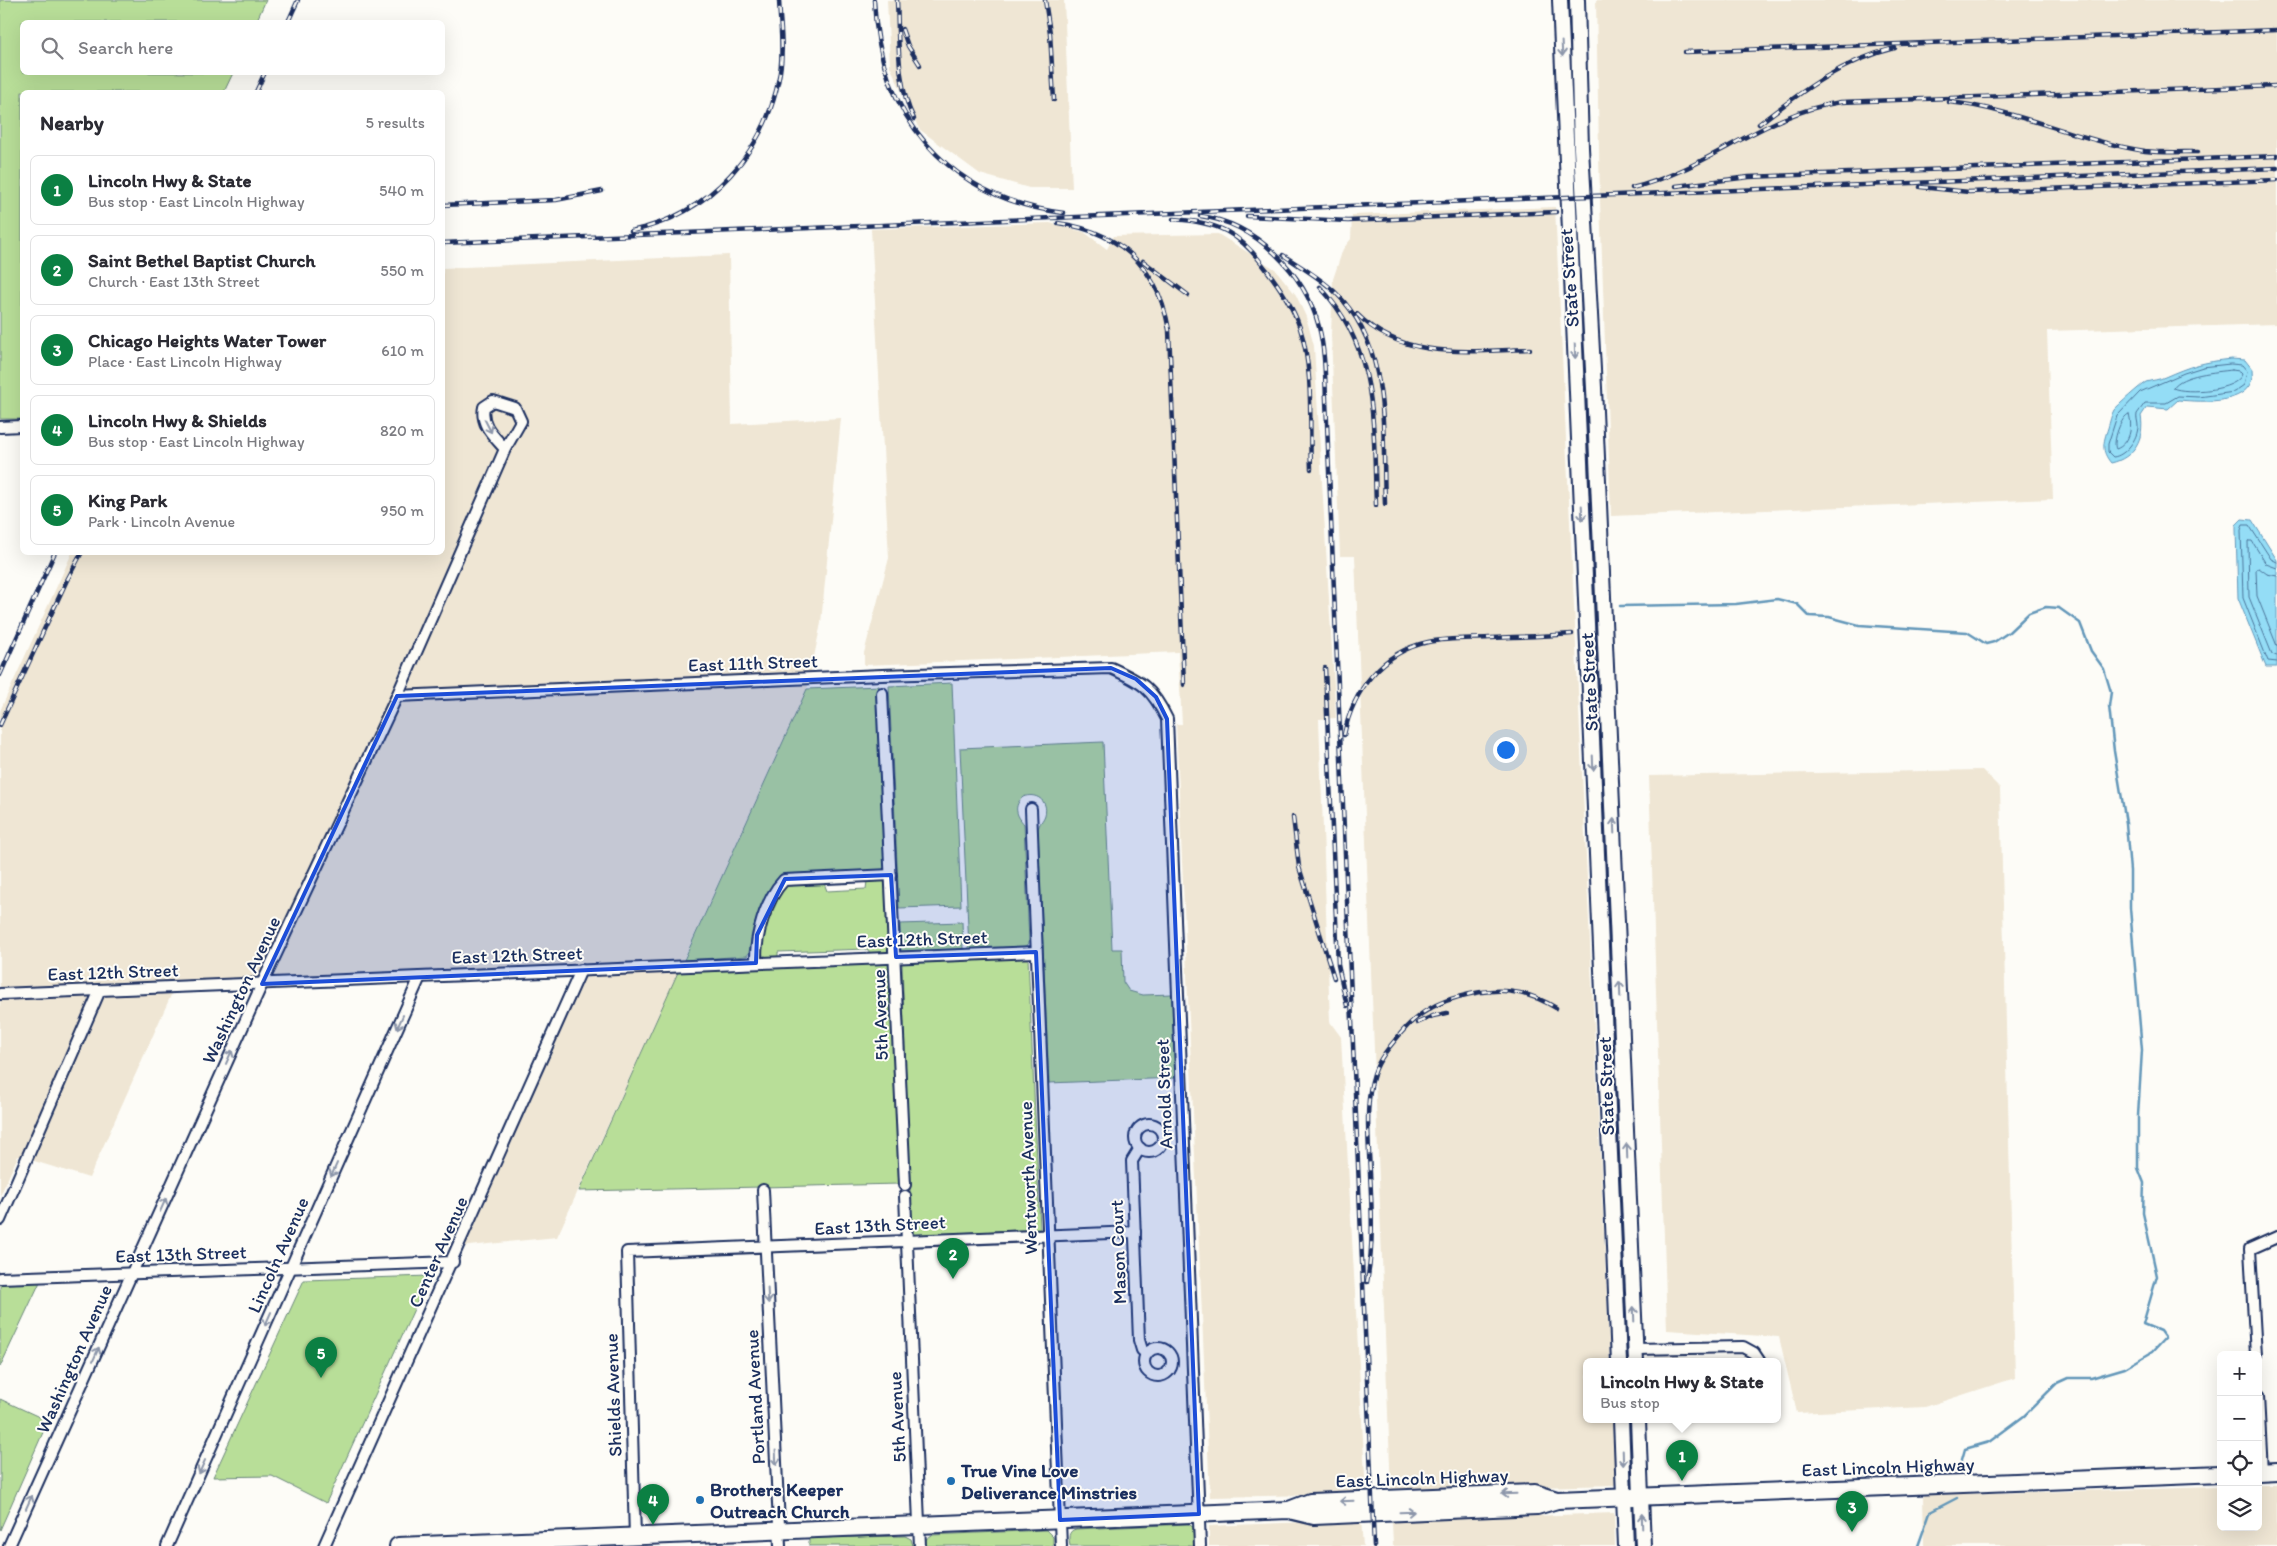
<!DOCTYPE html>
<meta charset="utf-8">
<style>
:root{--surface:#fff;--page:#f7f7f7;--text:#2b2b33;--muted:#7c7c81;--line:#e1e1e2;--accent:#0b8043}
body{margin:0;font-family:Itim,sans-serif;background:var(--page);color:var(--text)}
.controls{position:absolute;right:15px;bottom:15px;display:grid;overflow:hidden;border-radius:8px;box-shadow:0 5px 20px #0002}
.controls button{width:45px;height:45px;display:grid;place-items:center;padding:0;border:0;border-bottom:1px solid var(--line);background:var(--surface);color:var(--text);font:25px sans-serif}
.you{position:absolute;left:1505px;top:749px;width:18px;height:18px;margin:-12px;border:4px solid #fff;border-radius:50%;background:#1a73e8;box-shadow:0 0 0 8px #1a73e833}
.badge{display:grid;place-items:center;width:32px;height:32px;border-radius:50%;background:var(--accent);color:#fff;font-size:16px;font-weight:700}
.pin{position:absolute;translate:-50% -41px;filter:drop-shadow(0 1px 2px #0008)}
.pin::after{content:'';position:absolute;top:26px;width:18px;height:15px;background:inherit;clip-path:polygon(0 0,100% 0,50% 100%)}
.popup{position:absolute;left:1583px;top:1358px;width:198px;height:65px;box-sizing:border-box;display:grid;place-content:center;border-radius:8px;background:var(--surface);filter:drop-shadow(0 1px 4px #0005);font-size:16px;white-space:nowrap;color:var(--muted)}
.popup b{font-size:19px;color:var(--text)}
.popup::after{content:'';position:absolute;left:50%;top:100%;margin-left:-10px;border:10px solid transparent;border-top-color:var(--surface)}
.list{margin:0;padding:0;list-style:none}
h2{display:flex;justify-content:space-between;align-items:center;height:65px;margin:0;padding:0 20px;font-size:21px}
h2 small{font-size:16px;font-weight:400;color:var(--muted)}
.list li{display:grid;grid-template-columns:32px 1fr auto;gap:15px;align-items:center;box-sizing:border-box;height:70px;margin:0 10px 10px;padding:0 10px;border:1px solid var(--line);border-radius:8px}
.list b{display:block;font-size:19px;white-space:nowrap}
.list p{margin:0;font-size:16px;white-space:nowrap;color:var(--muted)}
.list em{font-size:16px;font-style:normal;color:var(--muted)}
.icon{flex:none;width:28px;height:28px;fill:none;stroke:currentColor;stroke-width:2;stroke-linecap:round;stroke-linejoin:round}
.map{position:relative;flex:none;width:2277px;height:1546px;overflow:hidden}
.search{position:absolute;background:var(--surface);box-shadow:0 5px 20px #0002;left:20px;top:20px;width:425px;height:55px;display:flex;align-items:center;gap:12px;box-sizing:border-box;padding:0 18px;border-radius:8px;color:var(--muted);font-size:19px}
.panel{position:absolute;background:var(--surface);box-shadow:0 5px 20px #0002;left:20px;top:90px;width:425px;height:465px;border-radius:8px}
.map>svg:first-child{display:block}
</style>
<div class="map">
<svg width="2277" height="1546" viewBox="0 0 2277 1546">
<rect width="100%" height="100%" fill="#fdfcf7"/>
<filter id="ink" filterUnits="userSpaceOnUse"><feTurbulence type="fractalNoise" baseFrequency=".02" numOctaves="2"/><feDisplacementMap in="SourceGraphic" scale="10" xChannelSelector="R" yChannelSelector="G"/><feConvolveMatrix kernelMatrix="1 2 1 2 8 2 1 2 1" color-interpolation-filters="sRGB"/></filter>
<g filter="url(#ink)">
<g fill="#efe6d4">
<polygon points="887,0 1064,0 1072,188 1029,188 980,174 919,129 890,66"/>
<polygon points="1596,0 2277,0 2277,324 2047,331 2053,499 1611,516 1600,201"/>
<polygon points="1555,207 1610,1362 1587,1362 1587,1420 1613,1420 1616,1485 1391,1491 1355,556 1340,556 1331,335 1333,279 1343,249 1351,239 1352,215"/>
<polygon points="1050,223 1084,232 1107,249 1114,236 1218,234 1275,269 1296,295 1306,317 1314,346 1336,718 1319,719 1330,1022 1341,1037 1366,1494 1210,1497 1176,724 1182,724 1178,652 864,665 864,653 889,558 871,229"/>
<polygon points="729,255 732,424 841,418 821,623 808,686 557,1237 449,1248 573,976 172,993 89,1178 18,1156 0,1196 0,711 72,553 442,552 443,268"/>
<polygon points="1982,770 2000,788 2015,1378 1925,1407 1797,1413 1779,1337 1667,1330 1649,776"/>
<polygon points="2258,1485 2277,1485 2277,1546 1924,1546 1923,1495 2221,1487 2221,1527 2258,1527"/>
<polygon points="1614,1513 1615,1546 1393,1546 1392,1521"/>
<polygon points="1361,1520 1363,1546 1209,1546 1209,1526"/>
</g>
<g fill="#b8de98" stroke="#6a867b">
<polygon points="0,0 266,0 256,22 22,22 22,72 233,73 224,92 22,92 22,419 0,419"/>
<polygon points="952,683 961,906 899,908 889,686"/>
<path d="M879,686L886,867L881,870L782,875C771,881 755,920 752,933C750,941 751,950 747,956L684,960L807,689Z"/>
<path d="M1103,742L1112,949H1122L1123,982L1129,991L1143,995L1172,994L1175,1078L1049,1083L1038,830C1039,823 1043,821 1045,815C1049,800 1035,792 1023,797C1013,806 1016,815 1024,824L1029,943L1026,947L969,949L960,748Z"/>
<polygon points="881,880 887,884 888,952 871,954 867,949 778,952 778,957 767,957 761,954 762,936 782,890 786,886 824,883 827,891 866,889 867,881"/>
<polygon points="962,922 963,949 901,951 900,924"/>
<polygon points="1028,957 1040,1229 913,1235 909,1174 902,963"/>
<polygon points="890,963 900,1184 579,1191 679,970"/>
<polygon points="429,1276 326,1503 272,1476 213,1477 304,1280"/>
<polygon points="40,1282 0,1367 0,1283"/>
<polygon points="0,1399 48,1421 0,1530"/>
<path d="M1188,1524L1193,1527L1194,1546H1070C1069,1539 1067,1531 1076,1529Z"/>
<polygon points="1046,1530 1053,1537 1053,1546 925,1546 926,1539 932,1535"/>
<polygon points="905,1536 911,1539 913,1546 809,1546 809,1538"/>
</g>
<g fill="#94ddf6" stroke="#6497b9">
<path d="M2231,359L2245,360L2252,369C2257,406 2202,402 2178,400L2168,409L2147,407L2141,416C2145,438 2134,458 2111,463C2101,451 2103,443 2108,428C2110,422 2111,415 2114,410C2117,406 2142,384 2146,382C2152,380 2159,380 2165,377C2190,366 2203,362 2231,359Z"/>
<polygon points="2242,519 2252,520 2277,560 2277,667 2266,667 2238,598 2236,530 2236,525"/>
</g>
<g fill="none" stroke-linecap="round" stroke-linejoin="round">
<g stroke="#4b759b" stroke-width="1">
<path d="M2231,364L2242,365L2247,371L2244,385L2234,392L2199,397L2178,396L2166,403H2145L2137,414C2136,418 2138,422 2138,426C2138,439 2125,456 2113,457L2108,452V444L2117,416L2140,392L2184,373L2203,367Z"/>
<path d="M2232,370L2239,371L2242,374C2237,391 2186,394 2173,388C2181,374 2217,372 2232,370Z"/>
<path d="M2129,414C2133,427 2130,444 2116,449C2112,442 2121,416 2129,414Z"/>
<polyline points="2277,562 2271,559 2249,525 2243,525 2241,530 2243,598 2268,661 2277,662"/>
<polyline points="2277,568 2266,564 2252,541 2248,541 2249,597 2272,654 2277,656"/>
<polyline points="2277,576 2267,574 2259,568 2256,569 2257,596 2277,646"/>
</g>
<g stroke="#6497b9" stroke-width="2.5">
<polyline points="1620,606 1736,604 1777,599 1797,604 1809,616 1829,617 1859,625 1967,632 1986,644 1994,642 2009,632 2029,613 2046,607 2059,608 2080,623 2091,651 2104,669 2111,692 2109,706 2114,751 2126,823 2130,871 2130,908 2142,1050 2138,1116 2138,1168 2144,1183 2143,1213 2157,1276 2143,1324 2160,1331 2165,1338 2152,1352 2125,1368 2091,1378 2068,1378 2057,1383 2024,1416 1989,1442 1965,1449 1959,1470"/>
<polyline points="1918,1546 1930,1512 1957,1498"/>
</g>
<g stroke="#1b2f5e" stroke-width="14">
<g id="minor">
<polyline points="0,427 22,426"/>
<polyline points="882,693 905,1185"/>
<path d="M397,696L882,675L1111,668C1142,682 1152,688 1167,719L1200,1546"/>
<polyline points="1031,809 1061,1546"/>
<path d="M756,963C755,937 765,900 784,880L891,875"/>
<polyline points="0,994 1036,952"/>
<circle cx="1149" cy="1138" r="14"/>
<polyline points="1140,1148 1132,1161 1139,1340 1142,1350 1147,1354"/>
<polyline points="763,1190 780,1546"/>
<polyline points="905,1196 920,1546"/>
<polyline points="0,1220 100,990"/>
<polyline points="0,1278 453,1262"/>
<circle cx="1158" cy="1362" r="14"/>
<polyline points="1635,1349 1743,1347 1754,1353 1760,1362"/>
<polyline points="2256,1355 2250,1249 2277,1237"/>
<polyline points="2258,1396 2262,1472"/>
<polyline points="635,1537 627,1252 1135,1232"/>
<path d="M9,1546L262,984L397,696L505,449L521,421L515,408L493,401L484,407C480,425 494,436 505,449"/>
<polyline points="167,1546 420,977"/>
<polyline points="324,1546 581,970"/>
</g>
</g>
<g stroke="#1b2f5e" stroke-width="18">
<g id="tertiary">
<polyline points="1560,0 1619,1362"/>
<polyline points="1577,0 1581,148 1594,388 1636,1362"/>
<polyline points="1621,1420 1626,1546"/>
<polyline points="1638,1420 1643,1546"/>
</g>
</g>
<g stroke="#1b2f5e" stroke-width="20">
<g id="primary">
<polyline points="2258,1472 2277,1471"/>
<polyline points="1289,1510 1310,1502 1535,1493 1557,1500"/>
<polyline points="398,1546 1289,1510 1314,1516 1537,1506 1557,1500 2221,1474"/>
</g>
</g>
<use href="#minor" stroke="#fdfcf7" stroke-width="10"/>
<use href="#tertiary" stroke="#fdfcf7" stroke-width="14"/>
<use href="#primary" stroke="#fdfcf7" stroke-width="16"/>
<g stroke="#1b2f5e" stroke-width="4.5">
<g id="rail">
<path d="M874,0C879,116 947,198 1064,213"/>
<path d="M897,0C899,38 896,84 914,119"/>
<polyline points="1045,0 1050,33 1054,100"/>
<polyline points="288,22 298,0"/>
<polyline points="902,29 908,46 920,65"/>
<polyline points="1685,52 2277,30"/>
<polyline points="256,92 265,72"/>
<path d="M1949,102C2016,109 2078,141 2145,151C2162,153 2181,152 2198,152"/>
<path d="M1759,124C1801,92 1841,61 1895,48"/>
<polyline points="1676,186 1749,177 2277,156"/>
<polyline points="1920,187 1969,192 2277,180"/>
<path d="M1632,188C1709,169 1762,114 1841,102L2277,86"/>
<polyline points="442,205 556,200 602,191"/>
<path d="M1200,216C1256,223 1305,273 1319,327C1325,350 1325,375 1326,399L1374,1546"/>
<polyline points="1247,216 1348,221 1556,212"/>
<path d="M1173,219C1218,222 1239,232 1266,269C1280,287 1293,307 1300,328C1314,372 1309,423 1311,469"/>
<path d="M1058,223C1121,232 1158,267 1169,330L1184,685"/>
<path d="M631,231C710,215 767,151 780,72C784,49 780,24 779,0"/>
<polyline points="442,243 2277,168"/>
<path d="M1283,255C1301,267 1321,278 1336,293C1392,348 1382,433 1385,504"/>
<polyline points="1143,261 1188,295"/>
<path d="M1320,287C1379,350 1373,424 1376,505"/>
<path d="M1357,314C1403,361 1471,351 1530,349"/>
<polyline points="1325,668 1338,965 1347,1006"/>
<polyline points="0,675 55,552"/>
<polyline points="0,725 66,582 82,552"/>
<path d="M1344,735C1353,690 1382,652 1428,642C1448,638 1469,639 1489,638C1516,637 1544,636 1572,634"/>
<polyline points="1293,817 1299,867 1334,978"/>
<polyline points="1417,1023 1433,1016 1447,1013"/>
<path d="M1367,1282C1375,1239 1371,1196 1369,1153C1368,1127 1366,1099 1374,1074C1379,1058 1391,1045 1401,1033C1417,1014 1435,1003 1458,997C1494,987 1524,988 1556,1008"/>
</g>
</g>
<use href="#rail" stroke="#fdfcf7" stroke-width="2.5" stroke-dasharray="8" stroke-linecap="butt"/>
</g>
<defs><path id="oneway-shaft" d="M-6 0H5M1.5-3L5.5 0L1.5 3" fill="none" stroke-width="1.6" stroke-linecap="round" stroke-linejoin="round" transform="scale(1.25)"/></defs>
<g stroke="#8c96aa">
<use href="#oneway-shaft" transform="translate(1562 49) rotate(87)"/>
<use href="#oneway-shaft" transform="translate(1575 351) rotate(88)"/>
<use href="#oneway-shaft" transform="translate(488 426) rotate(63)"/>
<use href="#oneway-shaft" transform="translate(1582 513) rotate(88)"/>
<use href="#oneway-shaft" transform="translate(1593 763) rotate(88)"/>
<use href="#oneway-shaft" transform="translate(1614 826) rotate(-92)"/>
<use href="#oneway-shaft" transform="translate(1620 989) rotate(-92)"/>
<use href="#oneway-shaft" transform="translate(400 1022) rotate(114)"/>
<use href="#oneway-shaft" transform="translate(229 1057) rotate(-66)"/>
<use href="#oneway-shaft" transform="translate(1627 1151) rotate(-92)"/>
<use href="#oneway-shaft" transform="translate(334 1170) rotate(114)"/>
<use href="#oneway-shaft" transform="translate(163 1205) rotate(-66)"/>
<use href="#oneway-shaft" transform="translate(768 1296) rotate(87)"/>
<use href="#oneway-shaft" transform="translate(1634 1314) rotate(-92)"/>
<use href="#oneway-shaft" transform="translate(268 1319) rotate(114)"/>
<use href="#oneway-shaft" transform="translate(96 1354) rotate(-66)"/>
<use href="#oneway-shaft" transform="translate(776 1458) rotate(87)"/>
<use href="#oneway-shaft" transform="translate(1623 1458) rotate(88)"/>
<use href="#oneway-shaft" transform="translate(202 1467) rotate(114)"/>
<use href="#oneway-shaft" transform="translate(1509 1494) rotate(178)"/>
<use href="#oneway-shaft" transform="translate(1347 1501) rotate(178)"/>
<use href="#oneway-shaft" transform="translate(29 1502) rotate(-66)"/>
<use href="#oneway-shaft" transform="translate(1407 1512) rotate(-2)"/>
<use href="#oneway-shaft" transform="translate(1642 1521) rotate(-92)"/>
</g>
</g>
<path fill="#1d4ed8" fill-opacity="0.2" stroke="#1d4ed8" stroke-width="4" stroke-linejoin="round" d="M1111,668L1136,679L1156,697L1167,719L1199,1514L1060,1520L1036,952L896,957L891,875L785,879L757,935L756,963L262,984L397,696Z"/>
<g fill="#1f6fb2" stroke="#fdfcf7" stroke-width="2">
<circle cx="951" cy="1481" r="5"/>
<circle cx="700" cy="1500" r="5"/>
</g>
<g text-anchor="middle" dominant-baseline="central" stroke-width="4" stroke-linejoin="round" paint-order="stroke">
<g font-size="19" fill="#1b2f5e" stroke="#fdfcf7">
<text transform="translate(1569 278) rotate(-94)">State Street</text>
<text transform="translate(753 663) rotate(-2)">East 11th Street</text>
<text transform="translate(1589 682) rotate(-93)">State Street</text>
<text transform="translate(922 939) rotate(-2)">East 12th Street</text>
<text transform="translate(517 955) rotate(-2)">East 12th Street</text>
<text transform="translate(113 972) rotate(-2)">East 12th Street</text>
<text transform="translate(241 990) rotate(-65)">Washington Avenue</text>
<text transform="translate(880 1015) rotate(-92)">5th Avenue</text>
<text transform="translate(1606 1086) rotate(-92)">State Street</text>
<text transform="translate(1164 1094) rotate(-92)">Arnold Street</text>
<text transform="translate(1028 1178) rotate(-92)">Wentworth Avenue</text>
<text transform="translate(880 1225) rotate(-3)">East 13th Street</text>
<text transform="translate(438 1252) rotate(-66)">Center Avenue</text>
<text transform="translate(1118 1252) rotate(-92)">Mason Court</text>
<text transform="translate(181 1254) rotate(-2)">East 13th Street</text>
<text transform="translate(278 1255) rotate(-66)">Lincoln Avenue</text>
<text transform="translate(74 1359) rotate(-66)">Washington Avenue</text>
<text transform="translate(613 1395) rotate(-92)">Shields Avenue</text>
<text transform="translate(755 1397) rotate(-93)">Portland Avenue</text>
<text transform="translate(897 1417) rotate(-93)">5th Avenue</text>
<text transform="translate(1888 1467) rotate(-2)">East Lincoln Highway</text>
<text transform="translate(1422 1478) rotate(-2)">East Lincoln Highway</text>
</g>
<g font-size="19" font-weight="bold" fill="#1b2f5e" stroke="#fdfcf7" text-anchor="start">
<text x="961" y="1470">True Vine Love<tspan x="961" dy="22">Deliverance Minstries</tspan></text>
<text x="710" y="1489">Brothers Keeper<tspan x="710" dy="22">Outreach Church</tspan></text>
</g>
</g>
</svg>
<div class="controls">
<button>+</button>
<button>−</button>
<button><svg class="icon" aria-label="locate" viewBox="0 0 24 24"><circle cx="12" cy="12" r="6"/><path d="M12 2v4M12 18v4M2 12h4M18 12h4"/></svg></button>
<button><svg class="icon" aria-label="layers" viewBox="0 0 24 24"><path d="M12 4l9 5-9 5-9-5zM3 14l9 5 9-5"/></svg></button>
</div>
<div class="you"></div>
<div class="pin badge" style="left:1682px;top:1481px">1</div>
<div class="popup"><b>Lincoln Hwy &amp; State</b>Bus stop</div>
<div class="pin badge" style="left:953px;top:1279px">2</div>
<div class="pin badge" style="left:1852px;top:1532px">3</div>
<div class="pin badge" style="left:653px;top:1525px">4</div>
<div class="pin badge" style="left:321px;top:1378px">5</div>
<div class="search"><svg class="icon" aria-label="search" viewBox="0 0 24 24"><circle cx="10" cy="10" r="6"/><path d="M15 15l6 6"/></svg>Search here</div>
<section class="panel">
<h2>Nearby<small>5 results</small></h2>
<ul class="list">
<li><span class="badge">1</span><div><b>Lincoln Hwy &amp; State</b><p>Bus stop · East Lincoln Highway</p></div><em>540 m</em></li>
<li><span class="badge">2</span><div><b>Saint Bethel Baptist Church</b><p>Church · East 13th Street</p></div><em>550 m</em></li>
<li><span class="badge">3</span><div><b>Chicago Heights Water Tower</b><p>Place · East Lincoln Highway</p></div><em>610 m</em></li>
<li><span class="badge">4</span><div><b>Lincoln Hwy &amp; Shields</b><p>Bus stop · East Lincoln Highway</p></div><em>820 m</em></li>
<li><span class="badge">5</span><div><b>King Park</b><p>Park · Lincoln Avenue</p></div><em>950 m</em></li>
</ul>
</section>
</div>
